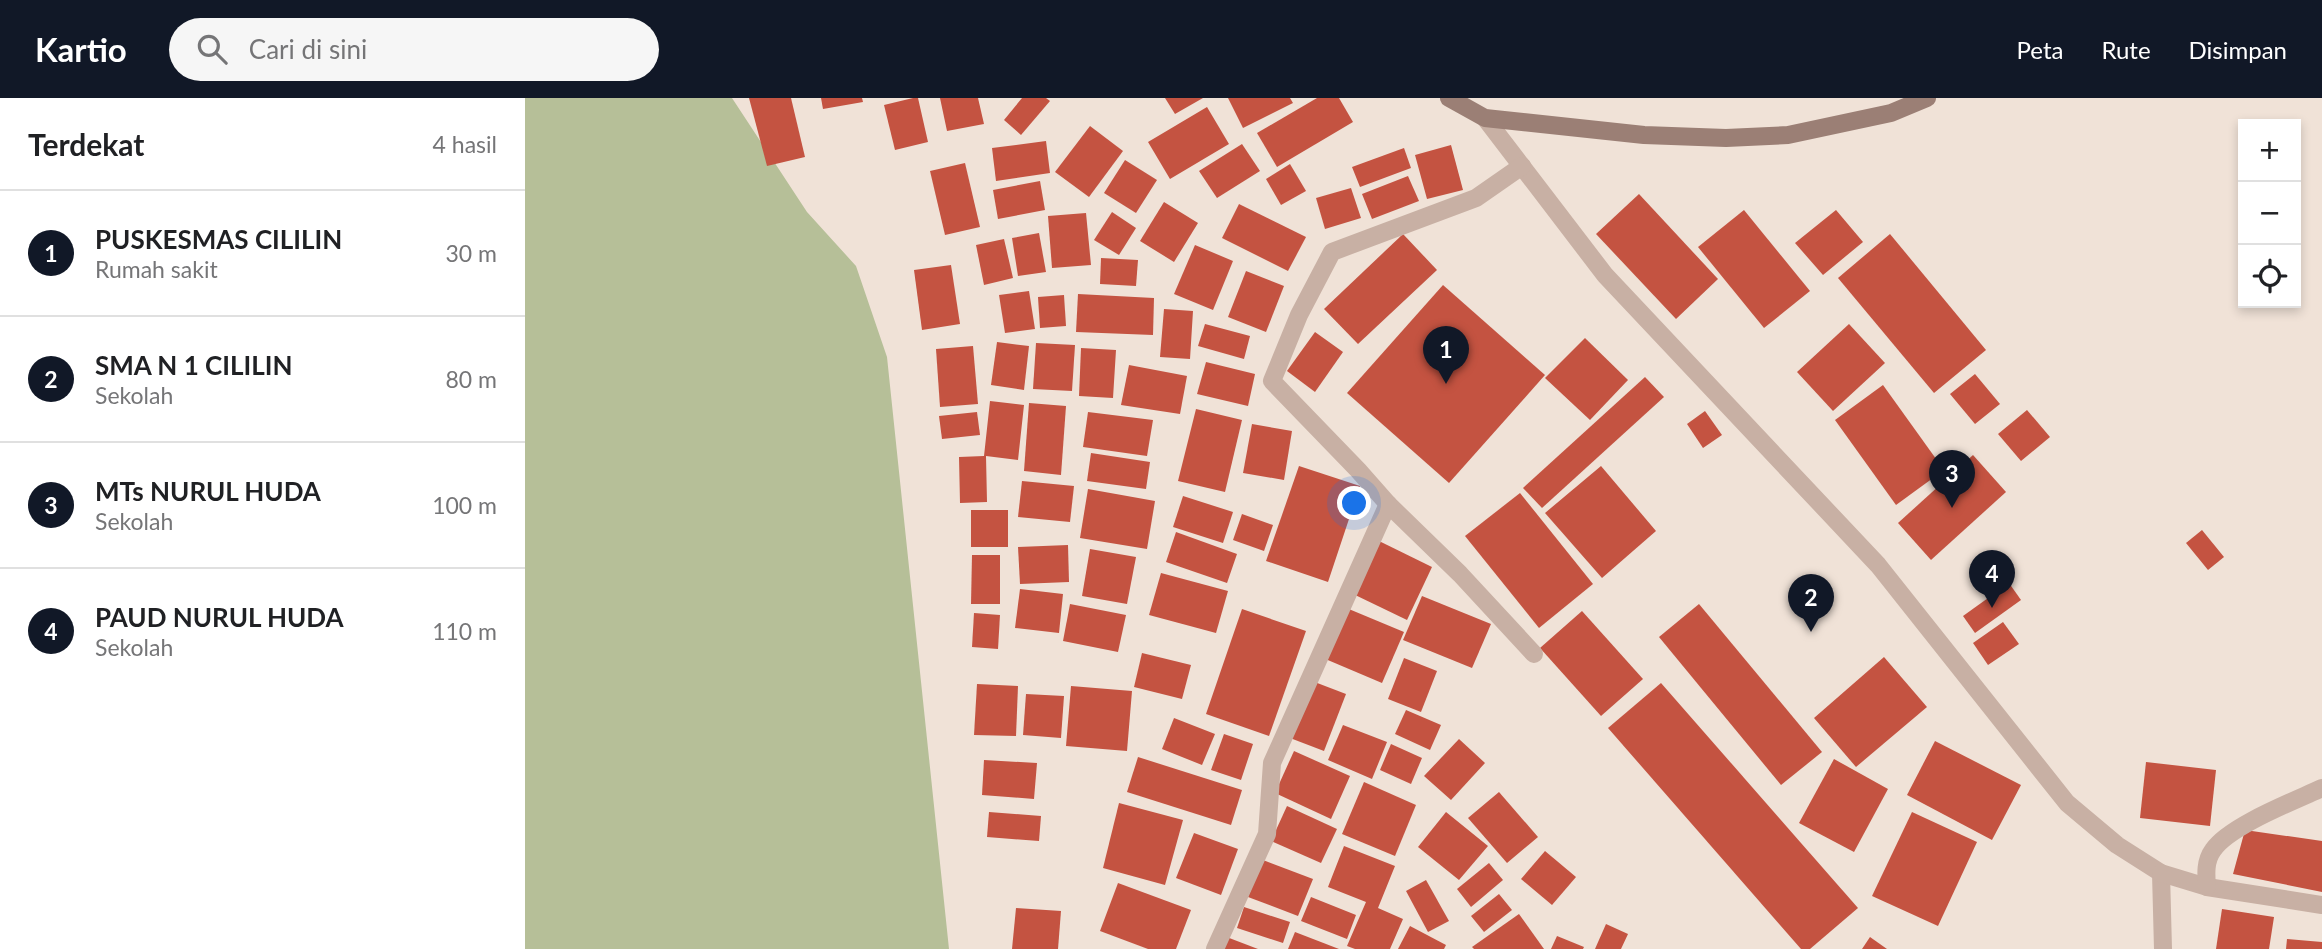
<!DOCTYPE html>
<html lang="id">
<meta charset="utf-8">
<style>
:root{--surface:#fff;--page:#f6f6f6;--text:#202124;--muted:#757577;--line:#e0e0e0;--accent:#111827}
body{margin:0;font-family:Lato,sans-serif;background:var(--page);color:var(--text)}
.controls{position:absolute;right:21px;top:21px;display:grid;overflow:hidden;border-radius:0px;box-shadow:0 4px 10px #0003}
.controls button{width:63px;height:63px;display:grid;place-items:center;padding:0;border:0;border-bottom:2px solid var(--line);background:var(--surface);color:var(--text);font:35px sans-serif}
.you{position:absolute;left:830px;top:406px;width:24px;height:24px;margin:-18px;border:5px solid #fff;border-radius:50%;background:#1a73e8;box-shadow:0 0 0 10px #1a73e833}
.badge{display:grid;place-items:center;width:46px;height:46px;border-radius:50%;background:var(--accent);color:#fff;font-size:23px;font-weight:700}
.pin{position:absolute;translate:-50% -58px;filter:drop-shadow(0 2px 4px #0008)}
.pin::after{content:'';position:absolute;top:37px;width:24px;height:21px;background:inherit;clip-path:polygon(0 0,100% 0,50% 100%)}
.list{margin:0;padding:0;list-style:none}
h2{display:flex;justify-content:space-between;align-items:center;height:91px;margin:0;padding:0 28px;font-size:30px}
h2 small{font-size:23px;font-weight:400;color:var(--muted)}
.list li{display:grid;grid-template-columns:46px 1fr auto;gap:21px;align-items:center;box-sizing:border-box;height:126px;padding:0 28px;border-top:2px solid var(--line)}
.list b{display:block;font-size:26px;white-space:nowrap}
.list p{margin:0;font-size:23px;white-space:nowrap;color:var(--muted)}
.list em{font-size:23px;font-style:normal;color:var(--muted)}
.icon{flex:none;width:38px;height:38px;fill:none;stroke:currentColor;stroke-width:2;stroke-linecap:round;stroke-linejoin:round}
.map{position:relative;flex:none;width:1797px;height:851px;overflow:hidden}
header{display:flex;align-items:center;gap:42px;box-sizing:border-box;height:98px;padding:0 35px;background:var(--accent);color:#fff}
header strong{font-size:33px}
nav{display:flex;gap:38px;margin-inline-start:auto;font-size:24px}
.search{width:490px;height:63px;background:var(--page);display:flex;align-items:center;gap:18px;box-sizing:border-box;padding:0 24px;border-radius:38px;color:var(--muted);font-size:26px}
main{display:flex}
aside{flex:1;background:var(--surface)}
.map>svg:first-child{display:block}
</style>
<header>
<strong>Kartio</strong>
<div class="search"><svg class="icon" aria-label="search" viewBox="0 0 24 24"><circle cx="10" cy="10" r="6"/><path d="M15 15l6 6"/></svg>Cari di sini</div>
<nav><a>Peta</a><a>Rute</a><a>Disimpan</a></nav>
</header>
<main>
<aside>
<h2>Terdekat<small>4 hasil</small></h2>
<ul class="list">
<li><span class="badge">1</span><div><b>PUSKESMAS CILILIN</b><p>Rumah sakit</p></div><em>30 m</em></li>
<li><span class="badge">2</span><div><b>SMA N 1 CILILIN</b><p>Sekolah</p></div><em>80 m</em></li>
<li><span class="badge">3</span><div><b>MTs NURUL HUDA</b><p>Sekolah</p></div><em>100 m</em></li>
<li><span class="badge">4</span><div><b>PAUD NURUL HUDA</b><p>Sekolah</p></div><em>110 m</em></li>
</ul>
</aside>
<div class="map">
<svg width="1797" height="851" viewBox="0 0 1797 851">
<rect width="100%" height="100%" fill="#f0e2d7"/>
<polygon fill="#b6bf98" points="0,0 207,0 282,114 331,168 362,259 424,851 0,851"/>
<g fill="#c45341">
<polygon points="224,0 266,0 280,59 242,68"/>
<polygon points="296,0 337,0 338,4 298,11"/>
<polygon points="388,0 393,0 403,44 370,52 359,7"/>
<polygon points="415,0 453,0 459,26 422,33"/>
<polygon points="497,0 521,0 525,3 496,37 479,22"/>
<polygon points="640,0 678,0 650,16"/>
<polygon points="703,0 765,0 768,5 718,30"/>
<polygon points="792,0 814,0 828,24 752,69 732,35"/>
<polygon points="682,9 704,46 645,81 623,44"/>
<polygon points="565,28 598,53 564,99 530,74"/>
<polygon points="521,43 525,75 471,83 467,50"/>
<polygon points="717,46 735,73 692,100 674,73"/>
<polygon points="926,47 938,92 902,101 890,57"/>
<polygon points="879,50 886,70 835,89 827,69"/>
<polygon points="600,62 632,82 611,115 579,95"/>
<polygon points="440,65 455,129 420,137 405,73"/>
<polygon points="765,66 781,93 756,107 741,81"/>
<polygon points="883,78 894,103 847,121 837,96"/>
<polygon points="515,83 520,112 473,121 468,92"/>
<polygon points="826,90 836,120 800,131 791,100"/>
<polygon points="1114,96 1193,181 1151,221 1071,136"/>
<polygon points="639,104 673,125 649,164 615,143"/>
<polygon points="714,106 781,139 763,173 697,140"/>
<polygon points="1219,112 1285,193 1239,230 1173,149"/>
<polygon points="1311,112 1338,144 1298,177 1270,145"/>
<polygon points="587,114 611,130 594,157 569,142"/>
<polygon points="561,115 566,167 527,170 523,118"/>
<polygon points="514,135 521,174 493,178 487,140"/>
<polygon points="878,136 912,172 833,246 799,211"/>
<polygon points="1365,136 1461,252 1409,295 1313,180"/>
<polygon points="479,141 488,180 459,187 451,147"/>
<polygon points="670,147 708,163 688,212 649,196"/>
<polygon points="576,160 613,162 611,188 575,186"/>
<polygon points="426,167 435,226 397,232 389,172"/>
<polygon points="721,173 759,188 741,234 703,219"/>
<polygon points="918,187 1020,277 924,385 822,295"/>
<polygon points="504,193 510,231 480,235 474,197"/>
<polygon points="553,196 629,200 628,237 551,234"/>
<polygon points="539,197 541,228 515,230 513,199"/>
<polygon points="639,211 668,213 665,261 635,259"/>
<polygon points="680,226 725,238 719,261 673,248"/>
<polygon points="1324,226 1360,265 1308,313 1272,274"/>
<polygon points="790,234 818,254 790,294 762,273"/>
<polygon points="1060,240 1103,282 1065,322 1020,280"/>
<polygon points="472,244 504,248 499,292 466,287"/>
<polygon points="511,245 550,247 547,293 508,291"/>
<polygon points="448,248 453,306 415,309 411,251"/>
<polygon points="556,250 591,252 588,300 554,298"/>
<polygon points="681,264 730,276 723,308 672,296"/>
<polygon points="604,267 662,278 655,316 596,307"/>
<polygon points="1450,276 1475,306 1450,326 1425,296"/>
<polygon points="1120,279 1139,299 1017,410 998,390"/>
<polygon points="1358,287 1419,372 1371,407 1310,322"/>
<polygon points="465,303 499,307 493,362 461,358 462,404 435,405 434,359 459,358"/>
<polygon points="504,305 541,308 536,377 499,373"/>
<polygon points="671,311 717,322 700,394 653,383"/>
<polygon points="1502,312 1525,339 1496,363 1473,336"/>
<polygon points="1180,313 1197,337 1178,350 1162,326"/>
<polygon points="452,314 455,337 417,341 414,318"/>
<polygon points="563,314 628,322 622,358 558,349"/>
<polygon points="727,326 767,333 759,382 718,375"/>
<polygon points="566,355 625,364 621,391 562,383"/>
<polygon points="1448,357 1481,394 1406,462 1373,425"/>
<polygon points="774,368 835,388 803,484 741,463"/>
<polygon points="1076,368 1131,433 1077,480 1020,415"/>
<polygon points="497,383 549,388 545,424 493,419"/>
<polygon points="563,391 630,403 622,451 555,440"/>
<polygon points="995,395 1068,486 1014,530 940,438"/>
<polygon points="658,398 708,414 698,445 648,429"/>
<rect x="446" y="412" width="37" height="37"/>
<polygon points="717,416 748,427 739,453 708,442"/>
<polygon points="1677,432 1699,459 1683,472 1661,445"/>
<polygon points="651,434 712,456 702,485 641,464"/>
<polygon points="852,442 907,469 882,522 826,495"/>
<polygon points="543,447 544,484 495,486 493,449"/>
<polygon points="565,451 611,459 602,506 557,498"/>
<polygon points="447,457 475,457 475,506 446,506"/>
<polygon points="636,475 703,493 691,535 624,517"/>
<polygon points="1484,485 1496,502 1450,535 1438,518"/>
<polygon points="495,491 538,496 534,535 490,530"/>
<polygon points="897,498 966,526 947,570 878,542"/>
<polygon points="545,506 601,517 593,554 538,543"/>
<polygon points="1174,506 1297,654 1256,687 1134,539"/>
<polygon points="819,509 879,534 857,585 798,560"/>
<polygon points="717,511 781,533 744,638 681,616"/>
<polygon points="1057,513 1118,581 1076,618 1015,550"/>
<polygon points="449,515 475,517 473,551 447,549"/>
<polygon points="1478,524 1494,546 1463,567 1448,545"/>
<polygon points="617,555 666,567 657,601 609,589"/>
<polygon points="1359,559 1402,609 1331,669 1289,620"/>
<polygon points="879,560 912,573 896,614 863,601"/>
<polygon points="787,583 821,596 799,653 765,640"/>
<polygon points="1136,585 1333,810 1285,851 1276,851 1083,630"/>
<polygon points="452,586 493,588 491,638 449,637"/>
<polygon points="546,588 607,593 602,653 541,648"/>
<polygon points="501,596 539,598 536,640 498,637"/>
<polygon points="881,612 916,627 905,652 870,636"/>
<polygon points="649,620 690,636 677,667 637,651"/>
<polygon points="818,627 862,644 847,681 803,662"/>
<polygon points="699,636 728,646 716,682 686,672"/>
<polygon points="934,641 960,665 926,702 899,678"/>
<polygon points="1410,643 1496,687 1467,742 1382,697"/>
<polygon points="866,646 897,660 886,686 855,672"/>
<polygon points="769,653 825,678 806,721 750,695"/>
<polygon points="613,659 717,692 706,727 602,694"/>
<polygon points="1309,661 1363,691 1329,754 1274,725"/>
<polygon points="459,662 512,665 509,701 457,697"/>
<polygon points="1621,664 1691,672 1685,728 1615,720"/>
<polygon points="839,684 891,707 870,758 817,736"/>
<polygon points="974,694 1013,739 982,765 943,720"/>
<polygon points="594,705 658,722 640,787 578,770"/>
<polygon points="762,708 812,731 796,765 746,743"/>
<polygon points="464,714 516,718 514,743 462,739"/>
<polygon points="921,714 963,748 934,782 893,749"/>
<polygon points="1387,714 1452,744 1413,828 1347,798"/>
<polygon points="1720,732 1797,743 1797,794 1708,776"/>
<polygon points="669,735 713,751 696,797 651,780"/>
<polygon points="819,748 870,768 853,810 878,821 865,851 830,851 822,848 841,804 803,789"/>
<polygon points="1020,753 1051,779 1027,807 996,781"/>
<polygon points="738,762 788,781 773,818 723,799"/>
<polygon points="964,765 978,782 946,809 932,791"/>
<polygon points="901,782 924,823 903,834 881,793"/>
<polygon points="593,785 666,812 651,851 623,851 575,833"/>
<polygon points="974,796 987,812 959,834 946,818"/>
<polygon points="786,799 831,817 822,841 776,823"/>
<polygon points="719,809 765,824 758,845 712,830"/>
<polygon points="491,810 536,813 533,851 487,851"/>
<polygon points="1697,811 1749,819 1744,851 1691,851"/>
<polygon points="994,816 1019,851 949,851 947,849"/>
<polygon points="1081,826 1103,836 1096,851 1070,851"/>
<polygon points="885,828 921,847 919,851 873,851"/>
<polygon points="770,834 814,851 763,851"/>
<polygon points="699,838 733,851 694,851"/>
<polygon points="1032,838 1059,849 1058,851 1026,851"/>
<polygon points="1345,839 1362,851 1337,851"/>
<polygon points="1762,841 1797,844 1797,851 1761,851"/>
</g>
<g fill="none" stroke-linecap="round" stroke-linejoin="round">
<g stroke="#c8b0a4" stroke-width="18">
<polyline points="960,20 1080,177 1353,467 1542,705 1592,747 1636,775 1638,851"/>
<polyline points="997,68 951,100 807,154 774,217 747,283 833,372 863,406 935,476 1009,556"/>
<polyline points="1636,775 1682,789 1797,807"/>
<path d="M1682,789C1681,776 1680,763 1688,752C1704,728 1769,703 1797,690"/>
<polyline points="690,851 742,736 747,665 863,406"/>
</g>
<polyline stroke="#9b7f75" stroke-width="18" points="924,0 960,20 1119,37 1201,40 1263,37 1366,15 1402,0"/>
</g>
</svg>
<div class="controls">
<button>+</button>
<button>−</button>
<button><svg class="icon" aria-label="locate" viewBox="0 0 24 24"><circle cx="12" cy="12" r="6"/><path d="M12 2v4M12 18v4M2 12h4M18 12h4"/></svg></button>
</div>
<div class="you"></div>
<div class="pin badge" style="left:921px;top:286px">1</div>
<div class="pin badge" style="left:1286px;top:534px">2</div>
<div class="pin badge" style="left:1427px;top:410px">3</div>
<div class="pin badge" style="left:1467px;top:510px">4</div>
</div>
</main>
